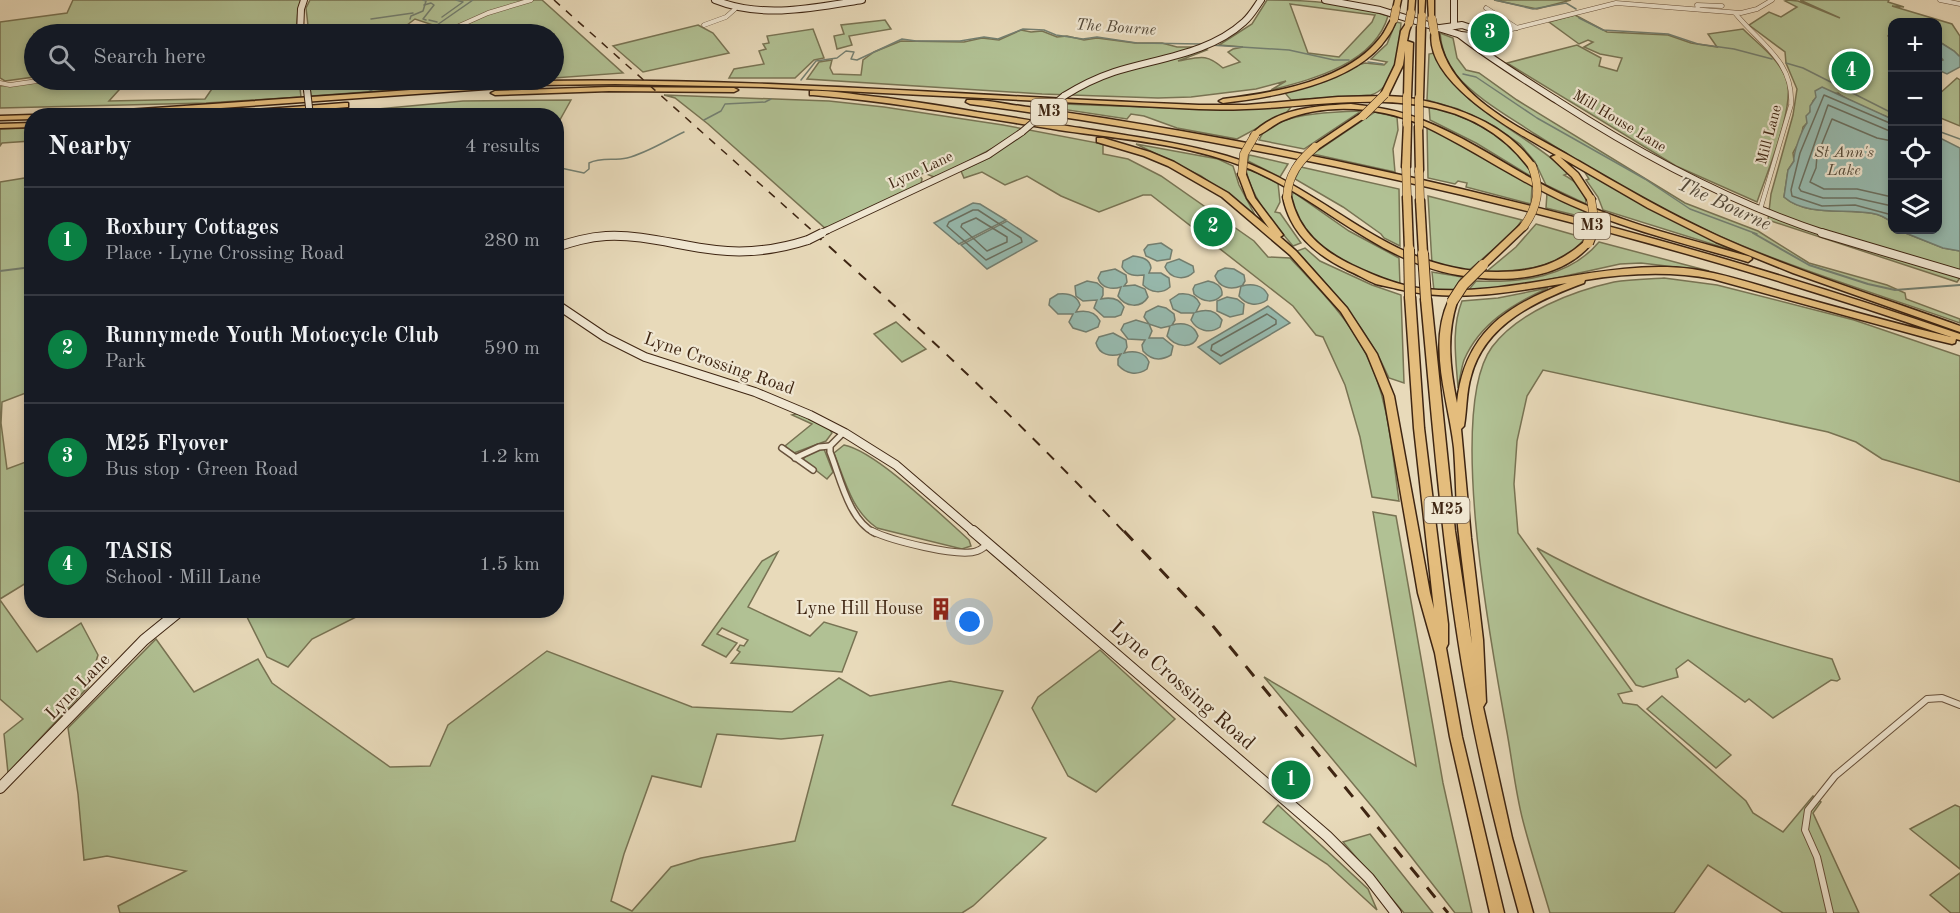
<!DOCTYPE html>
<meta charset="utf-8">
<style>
:root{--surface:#171b24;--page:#20242c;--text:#f1f3f6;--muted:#9ea1a6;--line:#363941;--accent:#0b8043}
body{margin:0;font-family:"Old Standard TT",serif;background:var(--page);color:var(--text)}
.controls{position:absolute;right:18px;top:18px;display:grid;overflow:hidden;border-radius:12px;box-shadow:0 3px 9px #0003}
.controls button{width:54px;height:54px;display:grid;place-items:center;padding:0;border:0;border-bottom:2px solid var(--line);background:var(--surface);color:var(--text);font:30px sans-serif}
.you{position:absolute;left:970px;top:622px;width:21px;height:21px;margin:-15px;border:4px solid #fff;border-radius:50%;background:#1a73e8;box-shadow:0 0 0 9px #1a73e833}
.badge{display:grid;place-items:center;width:39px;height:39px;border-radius:50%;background:var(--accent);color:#fff;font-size:20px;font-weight:700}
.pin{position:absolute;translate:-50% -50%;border:3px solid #fff;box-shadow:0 2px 6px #0006}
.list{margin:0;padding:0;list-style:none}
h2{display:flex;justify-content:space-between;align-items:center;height:78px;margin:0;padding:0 24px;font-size:26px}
h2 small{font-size:20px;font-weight:400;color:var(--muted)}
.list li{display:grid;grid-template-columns:39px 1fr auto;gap:18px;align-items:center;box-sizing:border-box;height:108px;padding:0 24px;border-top:2px solid var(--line)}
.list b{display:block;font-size:22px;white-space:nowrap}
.list p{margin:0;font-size:20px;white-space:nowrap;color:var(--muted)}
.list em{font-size:20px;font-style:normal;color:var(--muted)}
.icon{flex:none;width:33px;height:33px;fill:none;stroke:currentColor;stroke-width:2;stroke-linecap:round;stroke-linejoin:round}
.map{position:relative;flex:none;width:1960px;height:913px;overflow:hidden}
.search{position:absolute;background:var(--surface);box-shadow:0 3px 9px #0003;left:24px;top:24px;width:540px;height:66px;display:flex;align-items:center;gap:15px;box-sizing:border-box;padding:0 21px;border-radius:33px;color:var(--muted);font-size:22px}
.panel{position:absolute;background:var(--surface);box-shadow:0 3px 9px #0003;left:24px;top:108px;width:540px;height:510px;border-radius:24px}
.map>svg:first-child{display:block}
</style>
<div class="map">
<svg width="1960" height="913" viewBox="0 0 1960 913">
<rect width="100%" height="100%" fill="#e8daba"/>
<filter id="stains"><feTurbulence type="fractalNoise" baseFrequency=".00333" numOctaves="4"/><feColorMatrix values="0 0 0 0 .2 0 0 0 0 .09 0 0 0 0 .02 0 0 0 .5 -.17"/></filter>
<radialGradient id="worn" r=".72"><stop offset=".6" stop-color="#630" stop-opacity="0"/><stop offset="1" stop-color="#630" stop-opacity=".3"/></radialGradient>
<g fill="#b1c194" stroke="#787353" stroke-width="1.5" fill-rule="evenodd">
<polygon points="73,0 301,0 298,10 296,34 34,34 34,77 5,81 0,78 0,22 67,13"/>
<polygon points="310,0 542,0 623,73 554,78 554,34 442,34 448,30 415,19 395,34 309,34 306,8"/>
<path d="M1267,0C1312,0 1347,3 1388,16C1374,64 1313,79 1271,90L1286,81L1256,89L1191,97L1158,98L1042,94L807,79L819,62L832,60L830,68L833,74L861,75L863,60L874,52L901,41L964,42L982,38L999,40L1021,30L1031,32L1042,31L1057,37L1067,36L1084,40L1097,38L1135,43H1162L1177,47H1201L1207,50L1178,61C1200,57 1206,53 1223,68L1240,62L1228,52L1233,49L1243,47L1219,45L1252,24ZM1290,4L1374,15H1375L1372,22L1339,57L1308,53Z"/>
<polygon points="1494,0 1571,0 1537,9"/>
<path d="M1788,0L1798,1L1840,18L1800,0H1889L1888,2L1904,7L1892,6L1952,24L1960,36V57L1954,51L1938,41V22H1892V32L1890,33L1888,36L1892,40V119C1881,114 1845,100 1838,93L1817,97L1813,101L1807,123L1803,127L1801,138L1793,153L1794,161L1788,170L1784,197C1813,223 1870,200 1892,223V230H1898L1943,248L1960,251V278L1957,282L1768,220L1771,194L1793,115L1797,89L1786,63L1785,52L1749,25L1769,12L1781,17L1797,7L1785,1Z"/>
<path d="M1575,15L1607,32L1668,35L1691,43L1717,47L1708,34L1743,29C1758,44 1778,58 1786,78C1797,103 1766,175 1757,202L1676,166L1507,63L1577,45L1601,58L1599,66L1617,71L1622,58L1600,54L1584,47L1593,42L1588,40L1579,44L1549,22Z"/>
<polygon points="885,20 891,29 849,36 852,45 837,49 834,36 844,34 841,25"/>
<path d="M1396,22L1401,23C1399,46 1397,87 1371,95L1291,100L1285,93L1323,82L1358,65L1365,63L1384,65L1387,62L1371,59L1387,44Z"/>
<polygon points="698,25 713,33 729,53 643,72 613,46"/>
<polygon points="813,29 824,58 814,60 795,78 729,78 734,69 764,64 759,51 766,49 763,44 769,43 767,36"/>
<path d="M1440,33L1453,38L1457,58L1466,70L1479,73L1517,100L1685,203L1758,231L1809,263L1887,285L1905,293L1906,299L1960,319V323C1887,297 1809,274 1738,244C1671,217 1596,173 1535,134C1508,116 1477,99 1455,74C1446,63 1441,46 1440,33Z"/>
<path d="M1434,53C1459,110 1526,132 1569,173L1564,175C1575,181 1586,189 1586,204L1546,185L1535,162L1520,144L1494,126L1458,109L1427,100L1429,54Z"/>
<polygon points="1957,78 1960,80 1960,126 1938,117 1938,95"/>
<polygon points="55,80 128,80 109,101 205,99 218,80 299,80 301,97 206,103 0,108 0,86"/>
<polygon points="309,80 397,80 415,84 421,80 532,80 311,96"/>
<path d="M664,95L829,101L884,107L1003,125L1103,144V154L1128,159L1161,176L1254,241L1268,257L1290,258C1317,287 1347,317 1365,352C1389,397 1392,452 1399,501L1372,497L1360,437L1345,385L1323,337L1316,335L1293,306L1151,195H1143L1099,212L1061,196L1027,176L1005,185L982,172L964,178L961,171L991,157L1003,143L949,171L934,177L924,173L919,175L922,179L921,184L826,229L708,124L675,98Z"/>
<polygon points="571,100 557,125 556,116 325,115 325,114 463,101"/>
<polygon points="1063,104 1227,110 1291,107 1287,112 1237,139 1177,128 1144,116 1131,114 1127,119 1061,109"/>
<path d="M1429,106C1460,113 1524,142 1532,177L1476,143L1430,120Z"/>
<path d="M1361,111L1304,149L1259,140C1270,112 1335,112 1361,111Z"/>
<polygon points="1375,112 1397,117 1398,130 1393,149 1395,172 1313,154"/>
<polygon points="1427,125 1532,185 1531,204 1466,187 1467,183 1458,181 1455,184 1428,178"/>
<polygon points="31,128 31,141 2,143 0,146 0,129"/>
<polygon points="1136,144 1218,159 1233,166 1239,185 1255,215 1201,176"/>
<polygon points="1249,155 1254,156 1288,164 1280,177 1248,161"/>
<polygon points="1301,167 1399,189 1400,246 1384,238 1381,234 1343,207 1295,179"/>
<path d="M1246,170H1251L1278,183L1280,202L1275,212L1280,213L1301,243L1293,246C1274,223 1252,200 1246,170Z"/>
<polygon points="1584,171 1731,250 1603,210 1598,197 1586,180 1589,179"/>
<polygon points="31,177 31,391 2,402 1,423 7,469 31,460 31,580 0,599 0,182"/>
<path d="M1293,192L1349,231L1399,258L1400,285C1387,281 1372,278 1360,271C1336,259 1284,224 1293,192Z"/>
<polygon points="1547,193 1589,213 1591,219 1546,208"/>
<polygon points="1428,196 1522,220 1512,234 1468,271 1432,264"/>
<path d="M1536,224L1585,238C1563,268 1521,271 1486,272L1516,247Z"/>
<path d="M1599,242L1709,271L1641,263L1620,264L1511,288L1466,293L1476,281C1520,283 1569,278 1599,242Z"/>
<path d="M1305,248L1320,261L1372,285L1401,295L1404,383L1389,378C1367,328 1333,291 1297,251Z"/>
<polygon points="1432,272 1462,277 1452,292 1434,291"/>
<path d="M1664,278L1717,285L1854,320L1960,356V482L1882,459L1856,442L1828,432L1543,370L1527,396L1517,441L1514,484L1518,533L1632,691L1618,694L1623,703L1637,705L1746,801L1753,813L1783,832L1813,796L1821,802L1813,813L1859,913H1783L1708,865L1674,913H1550C1541,882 1531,852 1523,821C1515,791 1512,758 1506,727C1492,649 1446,410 1492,347C1518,312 1573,291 1614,282C1630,279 1648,279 1664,278Z"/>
<path d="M1548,288C1513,304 1480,323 1464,360C1461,369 1460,379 1458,388C1456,359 1451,329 1462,301L1498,298Z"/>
<polygon points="896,322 926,349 902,362 874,334"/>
<polygon points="799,413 829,428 832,433 826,441 794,453 785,446 812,424 792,415"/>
<path d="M844,445C876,451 942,516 969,540L971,546L962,549L877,528C852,511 845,481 834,453Z"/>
<polygon points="819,449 824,449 833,472 827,479 803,460 806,455"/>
<polygon points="1373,512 1396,516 1443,783 1472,913 1455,913 1374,809 1264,677 1416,766"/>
<path d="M1537,548C1630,599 1730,632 1832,659L1840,679L1837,681L1831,680L1773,718L1749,699L1745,702L1688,660L1676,669L1678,677L1643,687L1636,685Z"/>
<polygon points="778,552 748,607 810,636 824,622 857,632 842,672 731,663 740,652 737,650 740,645 744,646 748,640 722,628 717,634 737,643 726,657 702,645 762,561"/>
<polygon points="0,600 37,652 81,623 98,655 88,687 8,773 4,734 23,719 0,699"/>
<polygon points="244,611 368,611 312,639 288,667 267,657"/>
<path d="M156,639L194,692L258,659L272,683L390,767L430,766L448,725L547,651L692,707L792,712L839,678L870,696L950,681L1003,691L952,805L1046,838L973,906L962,913H120L118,906L186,871L107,856L84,860L78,794L68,728ZM717,734L781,739L823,735L795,841L701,858L671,867L632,911L611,901L624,854L652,776L701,787Z"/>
<polygon points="1100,650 1175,719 1096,792 1068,776 1032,708 1038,697"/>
<polygon points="1662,696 1731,755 1716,768 1647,709"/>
<polygon points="1278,805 1368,889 1377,910 1327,864 1263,822"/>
<polygon points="1955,805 1960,807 1960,869 1910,829"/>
<polygon points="1370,834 1433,913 1404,913 1343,842"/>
<polygon points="1960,873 1960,913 1951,913 1930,895"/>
</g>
<g fill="#97bbb0" stroke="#737f71" stroke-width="1.5">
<polygon points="1938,41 1954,51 1960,57 1960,67 1947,74 1938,70 1938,62 1943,60 1938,54"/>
<path d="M1822,87L1892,119V223C1870,200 1814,223 1784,197L1788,170L1794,161C1793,153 1802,129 1807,123L1806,116L1810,112V106L1816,97L1815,91Z"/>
<polygon points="1938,137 1960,148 1960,251 1943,248 1898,230 1938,230"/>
<polygon points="973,203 980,204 1006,220 959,244 934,223"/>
<polygon points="1007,221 1037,241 987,269 961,245"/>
<polygon points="1161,243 1172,250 1170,259 1157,261 1146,256 1144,250 1148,245"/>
<path d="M1133,256C1142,257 1150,259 1151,268L1149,273H1161L1169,278L1170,287C1162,294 1151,293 1143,285L1144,275C1135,276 1127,276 1122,267L1123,261Z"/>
<path d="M1179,259L1193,266L1194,272C1185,281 1170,279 1165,267L1167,263Z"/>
<path d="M1225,268L1234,269L1244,275L1245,281L1242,286C1252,283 1263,285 1268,295L1267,300C1257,307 1246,305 1239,296L1241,286C1231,290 1219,288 1215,276L1218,271Z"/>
<path d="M1115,269L1126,275L1127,282L1124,286L1135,285L1145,289L1148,297C1141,309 1125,307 1118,296L1121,287C1112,290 1101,288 1098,278L1101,272Z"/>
<path d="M1087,281L1097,283L1103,288V295L1101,299C1110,297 1119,298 1124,307L1121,315L1115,317H1104L1094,308L1097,300L1083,301L1076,296L1075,286Z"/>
<path d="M1208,281C1215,282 1223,286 1222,295C1214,304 1203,302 1194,294L1193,289L1195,285Z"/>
<path d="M1058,294C1067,293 1077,295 1080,305L1076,312C1086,310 1095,311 1100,321L1098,327L1086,332L1073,328L1069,322L1073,314H1058L1049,305L1050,299Z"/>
<path d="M1179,294C1188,293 1196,295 1200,304L1196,312C1206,309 1216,310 1222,320L1220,327C1210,334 1197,331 1191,320L1194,313H1181L1173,309L1170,300Z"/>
<polygon points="1227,297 1237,299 1244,304 1243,314 1230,317 1217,311 1217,301"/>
<path d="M1158,306L1166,308L1174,314L1175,320L1172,325C1183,322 1194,324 1198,336C1193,350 1175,347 1167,336L1170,326L1161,328L1149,324L1152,331L1149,338H1163L1173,346L1171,355C1161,361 1151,360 1143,351L1142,345L1145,340L1128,339L1121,330L1124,324L1136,320L1149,324L1144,317L1146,312Z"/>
<polygon points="1268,306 1290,323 1220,364 1198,347"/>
<path d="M1113,333L1126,340L1127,347L1124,353C1134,350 1145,352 1149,362L1147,369C1137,376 1126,374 1118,365V359L1121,354C1111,357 1099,355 1096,343L1099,337Z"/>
</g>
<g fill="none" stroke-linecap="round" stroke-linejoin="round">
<g stroke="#6a7061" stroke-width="1.5">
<polyline points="1892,124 1824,95 1800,153 1791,190 1792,196 1822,206 1855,205 1892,215"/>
<polyline points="1892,132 1828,105 1799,188 1801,191 1823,198 1856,198 1892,206"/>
<polyline points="1892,141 1877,138 1832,119 1817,156 1816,168 1810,182 1824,189 1857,189 1892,197"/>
<polygon points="973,210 978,210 1021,238 1022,242 986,260 947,226 949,222"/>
<polygon points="976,218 1007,237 1007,242 987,251 961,227 962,224"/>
<polygon points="1267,314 1276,320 1276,324 1221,356 1211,350 1212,345"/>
</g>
<g stroke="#737f71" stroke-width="1.5">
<polyline points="1495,0 1533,9 1566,3 1576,9"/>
<polyline points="424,5 431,3 434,5 423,19 426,20"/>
<polyline points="442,17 463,2 456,0"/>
<polyline points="1579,18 1603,30 1668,34 1698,44 1734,49 1772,59"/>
<polyline points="371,19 413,13"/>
<polyline points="410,19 411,16 423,11 426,1 423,0"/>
<polyline points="429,20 437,22"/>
<polyline points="419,34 437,25 473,0"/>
<polyline points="1210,45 1289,50 1334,60 1349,60"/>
<polyline points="1368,62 1383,64"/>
<polyline points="1786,63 1803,68 1892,113"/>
<polyline points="1463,74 1476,77 1537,118 1645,179 1690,209 1757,234"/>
<polyline points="359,80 364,87 372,91"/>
<polyline points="801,80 816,61 837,58 846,51 854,52 851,59 857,60 902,39 916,41 960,41 984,37 998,39 1023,29 1044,30 1056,35 1083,39 1097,37 1137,43 1202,44"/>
<polyline points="364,87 374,80"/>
<polyline points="390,108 399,116"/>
<polyline points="704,120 721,111 725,104 765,102 771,99"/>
<polyline points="1938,131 1960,139"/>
<path d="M556,167L584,173L589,169V163C601,157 614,161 627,158C647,153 665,141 684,132"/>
</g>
<g stroke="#737f71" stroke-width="2">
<polyline points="1753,233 1809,265 1868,284 1895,290 1960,285"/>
<polyline points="0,271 32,267"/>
</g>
<g stroke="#68523c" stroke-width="5">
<g id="street-far2">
<polyline points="1940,0 1960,4"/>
<polyline points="1486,8 1517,28"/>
<polyline points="1698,9 1697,5 1722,6"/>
<path d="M1735,13C1760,44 1794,61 1791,105L1760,210"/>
<polyline points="704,25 726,17 735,9"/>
<polyline points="1472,28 1490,31 1508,30 1616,3 1741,13 1757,9 1772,0"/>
<polyline points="441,34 488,13 531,0"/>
<polyline points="0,83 10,85 44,80"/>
</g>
</g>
<g stroke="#68523c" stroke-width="8">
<g id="street-far1">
<path d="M844,432L830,446V452C840,477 849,521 875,533"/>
<polyline points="782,448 813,470"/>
<polyline points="795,458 819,447 830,446"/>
</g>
</g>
<g stroke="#68523c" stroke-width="8">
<g id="street">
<path d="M872,531C890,540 959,558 977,551C981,550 985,546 989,544"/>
<polyline points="1830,913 1817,857 1805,830 1808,810 1835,776 1927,699 1942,698 1960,705"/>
</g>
</g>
<g stroke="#3e2512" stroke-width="8">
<g id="secondary-far2">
<path d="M715,0C762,19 813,8 862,0"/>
<polyline points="1325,0 1380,10 1461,35 1470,36 1475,33 1474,29 1462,25 1440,28"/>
<polyline points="1454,0 1454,26"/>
<polyline points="300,34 301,9 304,0"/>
<path d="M1460,35C1491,59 1525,80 1558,101C1643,156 1731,203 1827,234"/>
<polyline points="305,80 307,90"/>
<path d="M1064,96C1080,86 1096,78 1114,72C1158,58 1209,54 1244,22C1251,16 1256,7 1261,0"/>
<polyline points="828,230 988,155 1022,132"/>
</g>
</g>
<g stroke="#3e2512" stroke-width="10">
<g id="secondary-far1">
<polyline points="1822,233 1960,274"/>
<path d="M556,247C572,242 588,237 606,236C643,234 679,246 716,250C749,254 777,250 808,240"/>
<polyline points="556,304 605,337 645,357 755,392 810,415 845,433 896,465 975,533"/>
</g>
</g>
<g stroke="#3e2512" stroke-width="12">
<g id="secondary">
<polyline points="973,531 1327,836 1369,878 1396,913"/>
<polyline points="0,788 144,640 181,610"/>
</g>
</g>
<g stroke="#3e2512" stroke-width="3">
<g id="highway">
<polygon points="1395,0 1401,0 1399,9 1396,11 1393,9"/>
<polygon points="1409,0 1415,0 1414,13 1411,15 1408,13"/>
<polygon points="1419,0 1425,0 1424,17 1419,16"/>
<polygon points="1428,0 1434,0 1434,20 1429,19"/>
<path d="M1392,18L1397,19C1394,26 1391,33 1386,39C1355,84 1273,97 1223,103L1219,101L1223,99C1273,93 1347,81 1380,38C1385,32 1388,24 1392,18Z"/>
<path d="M1409,21L1412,23L1409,31L1407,41L1413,43L1411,96L1408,98L1416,99L1417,27L1421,25L1425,27L1423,98L1421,100C1467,110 1508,127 1536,166L1535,168H1529C1469,87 1369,100 1281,107C1254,109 1226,110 1199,109L763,87L615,84L540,85L109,116H65L69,114L540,81C760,77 979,97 1199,105H1246L1338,97L1384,96L1381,94L1395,65L1401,31L1407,22ZM1405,51L1404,97L1386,96L1389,94L1403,65Z"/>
<path d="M1432,30L1438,31C1444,94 1519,127 1568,155C1618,184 1667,213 1720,237C1798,272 1880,297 1960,326V332L1793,273L1716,242L1648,208L1560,157L1578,173L1595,199L1591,202L1588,201L1572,177L1551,157L1556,155C1518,133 1422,82 1432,30Z"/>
<polygon points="609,87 734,88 738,90 734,92 609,91 495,95 491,93 495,91"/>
<path d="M810,91C826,90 844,93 860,95C899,99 938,105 977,112C1011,117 1045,123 1080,128C1129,136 1179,142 1227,156C1327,186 1386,273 1498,272C1533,272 1558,265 1585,241H1591L1592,243C1561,281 1503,283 1458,275C1376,261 1320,197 1245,167C1187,144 1121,139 1059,130C977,117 896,102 813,95H810Z"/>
<path d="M967,100C987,99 1009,105 1028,107C1079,114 1130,122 1181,131C1445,177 1706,247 1960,334V340L1956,339L1955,343L1952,344L1931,339L1713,279C1671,271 1627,273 1585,280L1584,283C1538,300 1485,323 1471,376C1466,392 1467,409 1464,426L1461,429L1471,538L1483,640L1486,702L1483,707L1512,838L1533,913H1519C1498,838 1480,764 1466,687C1443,559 1433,429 1421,299L1426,296L1431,299L1455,531L1472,644C1468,604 1462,565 1458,526C1456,500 1456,474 1454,448C1449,401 1427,346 1449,300H1455L1457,302C1446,336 1450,369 1457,403C1464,334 1506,305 1567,283C1510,292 1456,303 1398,289C1391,287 1383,286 1376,284C1366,280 1357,274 1347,270C1315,254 1290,233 1283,197L1284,195L1287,194L1291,197C1299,231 1321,250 1352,265C1375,276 1399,286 1425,289C1515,298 1602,258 1692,269C1725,274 1757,285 1789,294C1843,309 1897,324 1951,337C1633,228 1304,148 970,104L966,102Z"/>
<polygon points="345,103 348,103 348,107 239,116 198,116 202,114"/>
<path d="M1351,104C1375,107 1399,110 1422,120C1476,141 1523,178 1576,201C1632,226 1693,240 1751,257L1752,259L1748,262L1745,261C1687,244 1627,230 1571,205C1519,182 1473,149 1422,125L1423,170L1422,172H1416L1415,127L1416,125H1422C1381,107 1327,102 1284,120C1275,123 1260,137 1252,137L1251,135C1276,108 1316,106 1351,104Z"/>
<polygon points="1360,114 1363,114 1367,116 1318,149 1312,149 1311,147"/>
<polygon points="32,115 35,116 32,116 32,119 0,120 0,116"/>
<polygon points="1404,122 1410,122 1411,124 1410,167 1406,169 1402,167"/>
<polygon points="32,123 32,127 0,128 0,124"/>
<polygon points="1097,138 1103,138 1150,152 1174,162 1228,193 1269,228 1247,198 1238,174 1242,172 1245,172 1255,198 1283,235 1280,237 1296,251 1347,308 1377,354 1394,396 1430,593 1434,609 1414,428 1405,297 1410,294 1415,297 1424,428 1448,624 1448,644 1446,648 1462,737 1504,913 1490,913 1450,737 1435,653 1418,593 1384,396 1367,354 1341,312 1290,255 1222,197 1168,166 1144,156 1097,142"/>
<polygon points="1407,194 1411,197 1413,249 1409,252 1405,249 1403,197"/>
<polygon points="1420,197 1424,200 1427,253 1423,256 1419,253 1416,200"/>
<polygon points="1524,223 1527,224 1527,228 1486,267 1480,267 1480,263 1521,224"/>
</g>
</g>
<use href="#street-far2" stroke="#f0e7d2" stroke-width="4"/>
<use href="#street-far1" stroke="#f0e7d2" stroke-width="5"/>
<use href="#street" stroke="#f0e7d2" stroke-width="6"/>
<use href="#secondary-far2" stroke="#f0e7d2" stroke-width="6"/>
<use href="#secondary-far1" stroke="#f0e7d2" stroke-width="8"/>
<use href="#secondary" stroke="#f0e7d2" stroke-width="10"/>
<use href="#highway" fill="#e4bd7d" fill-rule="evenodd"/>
<polyline stroke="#3e2512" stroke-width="1.5" stroke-dasharray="8 8" stroke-linecap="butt" points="554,0 816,234"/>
<path stroke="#3e2512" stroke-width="2" stroke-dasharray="10 10" stroke-linecap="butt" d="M814,233C922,329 1026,428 1125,533"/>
<polyline stroke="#3e2512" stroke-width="3" stroke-dasharray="13 13" stroke-linecap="butt" points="1124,531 1208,620 1448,913"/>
<g stroke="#3e2512" stroke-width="8" stroke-linecap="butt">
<g id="secondary-bridge-far1">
<polyline points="307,90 310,116"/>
<polyline points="1022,132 1064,96"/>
<polyline points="819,234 828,230"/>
</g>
</g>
<g stroke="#3e2512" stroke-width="10" stroke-linecap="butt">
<polyline id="secondary-bridge" points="808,240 822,233"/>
</g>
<g stroke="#3e2512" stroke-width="9" stroke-linecap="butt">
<g id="highway-bridge-far1">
<polyline points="1394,19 1396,9"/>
<polyline points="1432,19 1434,31"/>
<polyline points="1409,23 1411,13"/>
<polyline points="1421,27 1422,16"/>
<polyline points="1407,96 1407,124"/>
<polyline points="1419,98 1419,127"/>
<polyline points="1363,116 1385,94"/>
<polyline points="1406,167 1407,197"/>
<polyline points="1419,170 1420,200"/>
<polyline points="1242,174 1244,154 1255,135"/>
<path d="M1287,197C1288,175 1299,161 1315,147"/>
<polyline points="1591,199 1595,224 1591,234"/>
<path d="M1524,226C1538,206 1541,189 1532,166"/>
</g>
</g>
<g stroke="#3e2512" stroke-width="12" stroke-linecap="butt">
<g id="highway-bridge">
<polyline points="1588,243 1592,233"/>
<polyline points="1409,249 1410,297"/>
<polyline points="1423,253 1426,299"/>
<polyline points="1452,302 1463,285 1483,265"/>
</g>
</g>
<use href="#secondary-bridge-far1" stroke="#f0e7d2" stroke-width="6"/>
<use href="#secondary-bridge" stroke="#f0e7d2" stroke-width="8"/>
<use href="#highway-bridge-far1" stroke="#e4bd7d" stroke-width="8"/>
<use href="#highway-bridge" stroke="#e4bd7d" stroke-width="10"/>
</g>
<defs>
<g id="building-bare" transform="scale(1.8)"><path d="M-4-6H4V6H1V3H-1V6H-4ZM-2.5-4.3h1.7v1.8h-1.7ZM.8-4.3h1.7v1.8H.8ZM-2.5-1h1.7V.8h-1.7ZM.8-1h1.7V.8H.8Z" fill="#8f2418" stroke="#f0e7d2" stroke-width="2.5" paint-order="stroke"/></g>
</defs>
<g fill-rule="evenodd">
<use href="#building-bare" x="941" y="609"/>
</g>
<g text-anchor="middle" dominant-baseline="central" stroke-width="4.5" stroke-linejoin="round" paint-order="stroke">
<g font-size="15" fill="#3e2512" stroke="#f0e7d2">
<text transform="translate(1619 122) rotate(31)">Mill House Lane</text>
<text transform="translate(1770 135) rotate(-75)">Mill Lane</text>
<text transform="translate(921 171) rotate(-25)">Lyne Lane</text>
</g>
<g font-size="16" font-style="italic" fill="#544a3a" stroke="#f0e7d2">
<text transform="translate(1116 28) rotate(4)">The Bourne</text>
<text x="1844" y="153">St Ann's<tspan x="1844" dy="18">Lake</tspan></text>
</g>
<g fill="#f0e7d2" stroke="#735f4c" stroke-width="1.5">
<rect x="1031" y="99" width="36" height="26" rx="4.5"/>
<rect x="1574" y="213" width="36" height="26" rx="4.5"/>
<rect x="1424.5" y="497" width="45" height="26" rx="4.5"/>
</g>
<g font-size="16" font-weight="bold" fill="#3e2512">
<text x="1049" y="112">M3</text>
<text x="1592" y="226">M3</text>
<text x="1447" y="510">M25</text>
</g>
<g font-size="18" fill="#3e2512" stroke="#f0e7d2">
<text transform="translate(719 364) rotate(19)">Lyne Crossing Road</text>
<text transform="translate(78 687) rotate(-46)">Lyne Lane</text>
</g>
<g font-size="18" fill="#3e2512" stroke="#f0e7d2" text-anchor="end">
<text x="923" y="609">Lyne Hill House</text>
</g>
<g font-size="20" font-style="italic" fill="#544a3a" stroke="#f0e7d2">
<text transform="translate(1724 205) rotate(25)">The Bourne</text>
</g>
<g font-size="21" fill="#3e2512" stroke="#f0e7d2">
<text transform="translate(1182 686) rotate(41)">Lyne Crossing Road</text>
</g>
</g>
<rect width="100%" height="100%" filter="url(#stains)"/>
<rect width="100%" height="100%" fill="url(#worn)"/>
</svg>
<div class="controls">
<button>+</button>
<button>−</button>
<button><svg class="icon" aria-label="locate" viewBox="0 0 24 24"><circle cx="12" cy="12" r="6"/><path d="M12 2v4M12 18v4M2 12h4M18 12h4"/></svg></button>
<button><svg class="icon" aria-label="layers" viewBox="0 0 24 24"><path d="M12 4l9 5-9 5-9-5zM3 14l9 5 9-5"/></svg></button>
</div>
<div class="you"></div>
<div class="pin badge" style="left:1291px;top:780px">1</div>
<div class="pin badge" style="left:1213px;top:227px">2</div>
<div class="pin badge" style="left:1490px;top:33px">3</div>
<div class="pin badge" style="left:1851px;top:71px">4</div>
<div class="search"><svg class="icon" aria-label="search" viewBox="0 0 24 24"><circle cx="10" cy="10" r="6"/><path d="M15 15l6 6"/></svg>Search here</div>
<section class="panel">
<h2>Nearby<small>4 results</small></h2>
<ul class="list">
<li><span class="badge">1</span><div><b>Roxbury Cottages</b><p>Place · Lyne Crossing Road</p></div><em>280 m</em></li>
<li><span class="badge">2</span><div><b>Runnymede Youth Motocycle Club</b><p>Park</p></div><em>590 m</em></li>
<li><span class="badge">3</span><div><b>M25 Flyover</b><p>Bus stop · Green Road</p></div><em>1.2 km</em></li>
<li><span class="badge">4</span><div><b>TASIS</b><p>School · Mill Lane</p></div><em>1.5 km</em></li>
</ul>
</section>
</div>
